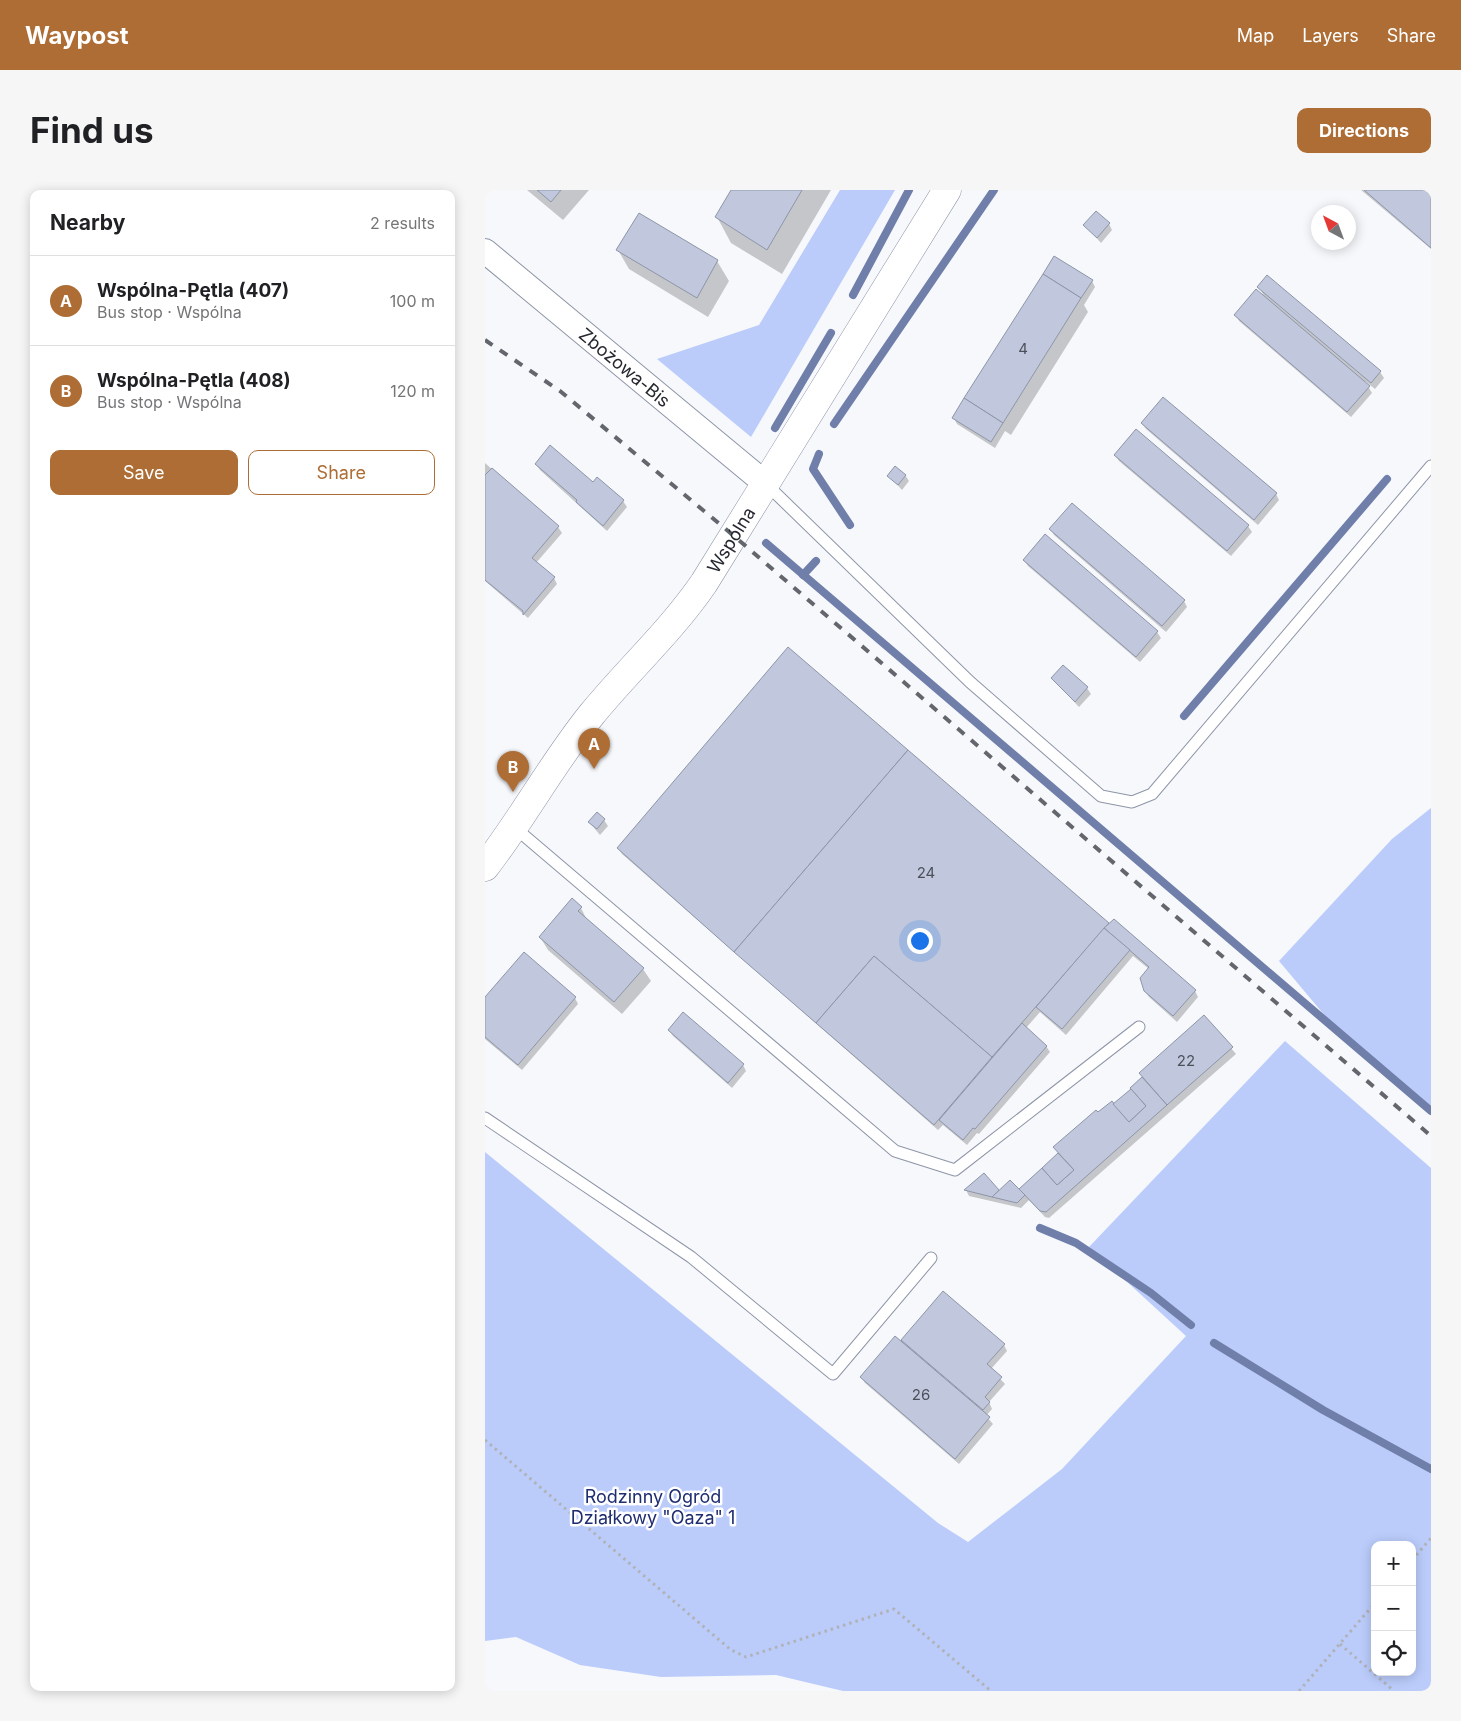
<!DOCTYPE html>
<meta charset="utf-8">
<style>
:root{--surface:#fff;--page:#f6f6f6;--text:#202124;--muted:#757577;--line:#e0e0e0;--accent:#ad6d35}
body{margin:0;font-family:Inter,sans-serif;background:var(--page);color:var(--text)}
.controls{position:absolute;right:15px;bottom:15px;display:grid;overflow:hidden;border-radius:10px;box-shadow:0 2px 12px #0003}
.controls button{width:45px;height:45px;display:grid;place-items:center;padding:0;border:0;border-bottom:1px solid var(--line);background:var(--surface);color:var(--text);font:25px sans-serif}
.compass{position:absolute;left:826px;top:15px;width:45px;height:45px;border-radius:50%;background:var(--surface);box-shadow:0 2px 12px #0003;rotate:319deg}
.you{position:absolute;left:434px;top:750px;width:18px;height:18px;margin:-12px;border:4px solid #fff;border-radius:50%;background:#1a73e8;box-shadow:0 0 0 8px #1a73e833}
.badge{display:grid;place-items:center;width:32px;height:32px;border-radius:50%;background:var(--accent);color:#fff;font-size:16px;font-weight:700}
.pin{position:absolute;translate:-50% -41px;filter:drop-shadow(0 1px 2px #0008)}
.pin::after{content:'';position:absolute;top:26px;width:18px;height:15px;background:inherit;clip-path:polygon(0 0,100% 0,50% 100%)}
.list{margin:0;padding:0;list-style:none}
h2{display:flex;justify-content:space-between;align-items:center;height:65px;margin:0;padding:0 20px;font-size:21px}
h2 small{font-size:16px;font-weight:400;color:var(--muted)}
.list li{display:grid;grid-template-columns:32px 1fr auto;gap:15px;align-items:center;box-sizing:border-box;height:90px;padding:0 20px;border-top:1px solid var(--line)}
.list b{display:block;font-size:19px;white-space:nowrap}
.list p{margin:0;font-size:16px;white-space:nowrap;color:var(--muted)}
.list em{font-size:16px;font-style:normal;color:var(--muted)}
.actions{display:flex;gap:10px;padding:15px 20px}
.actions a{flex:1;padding:11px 0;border:1px solid var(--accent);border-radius:10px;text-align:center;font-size:18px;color:var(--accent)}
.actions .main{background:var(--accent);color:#fff}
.icon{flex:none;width:28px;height:28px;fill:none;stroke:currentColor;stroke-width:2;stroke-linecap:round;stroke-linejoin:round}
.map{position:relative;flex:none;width:946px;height:1501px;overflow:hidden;border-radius:10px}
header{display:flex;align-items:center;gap:30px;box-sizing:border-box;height:70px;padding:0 25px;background:var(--accent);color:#fff}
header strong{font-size:24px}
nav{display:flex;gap:28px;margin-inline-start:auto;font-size:18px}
.intro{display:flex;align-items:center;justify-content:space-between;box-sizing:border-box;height:120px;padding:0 30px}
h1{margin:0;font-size:35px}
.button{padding:12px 22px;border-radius:10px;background:var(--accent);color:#fff;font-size:18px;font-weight:700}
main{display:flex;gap:30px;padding:0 30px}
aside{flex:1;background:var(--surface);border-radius:10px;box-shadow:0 2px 12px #0003}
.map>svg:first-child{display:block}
</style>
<header>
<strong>Waypost</strong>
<nav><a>Map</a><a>Layers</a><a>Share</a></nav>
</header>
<div class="intro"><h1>Find us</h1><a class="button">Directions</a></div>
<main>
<aside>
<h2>Nearby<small>2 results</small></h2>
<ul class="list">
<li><span class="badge">A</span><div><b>Wspólna-Pętla (407)</b><p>Bus stop · Wspólna</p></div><em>100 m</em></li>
<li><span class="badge">B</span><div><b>Wspólna-Pętla (408)</b><p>Bus stop · Wspólna</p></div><em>120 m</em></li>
</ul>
<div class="actions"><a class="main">Save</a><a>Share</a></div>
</aside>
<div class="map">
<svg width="946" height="1501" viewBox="0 0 946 1501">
<rect width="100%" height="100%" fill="#f6f8fc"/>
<g fill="#bbccfb" fill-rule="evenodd">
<polygon points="355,0 410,0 266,247 172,169 274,135"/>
<polygon points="946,618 946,921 857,846 794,771 907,649"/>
<path d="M800,851L946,978V1501H358L291,1485L176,1487L95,1475L31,1447L0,1451V962L453,1333L483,1352L577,1279L701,1146L604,1057ZM890,1355H927V1482H890Z"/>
</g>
<g fill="#0003">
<polygon points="42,0 104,0 78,30"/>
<polygon points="248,0 346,0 297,84 246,53 232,27"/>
<polygon points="876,0 946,0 946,59"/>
<polygon points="155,24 232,71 244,91 223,127 144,79 133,60"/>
<polygon points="624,34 627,40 616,53 600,35"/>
<polygon points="782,87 895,182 899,188 890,199 880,191 887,203 866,227 754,131 751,125 779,106 774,97"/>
<polygon points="607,91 610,97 599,115 603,122 526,245 520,241 510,258 472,234 469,228"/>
<polygon points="657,233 791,304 794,310 773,335 661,239"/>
<polygon points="630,265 763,336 767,342 746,366 634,271"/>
<polygon points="0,273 73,337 77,343 51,373 69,388 72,394 43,428 0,391"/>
<polygon points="51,274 108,294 112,288 138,311 142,317 122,341 55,280"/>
<polygon points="420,285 424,291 417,300 404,286"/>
<polygon points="566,339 699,411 702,417 681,442 569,345"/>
<polygon points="539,370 672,442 676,448 655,472 543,376"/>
<polygon points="303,458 624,734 710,801 713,807 692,832 664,807 660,801 664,779 648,766 581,845 555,822 541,838 561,856 565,862 494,944 492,943 482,955 458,935 453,940 137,664 133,658"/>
<polygon points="578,477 602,498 606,504 594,517 568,489"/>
<polygon points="119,630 123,636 115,645 105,633"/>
<polygon points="96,718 103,732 158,779 166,791 137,824 63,760 55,747"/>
<polygon points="39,764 90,808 93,814 37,880 0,849 0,809"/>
<polygon points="719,826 751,864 564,1028 560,1027 544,1010 536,1018 484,1006 481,1000 499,984 514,1001 534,1001 574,964 570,958 613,924 630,915"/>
<polygon points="184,840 258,875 261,881 247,898 188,846"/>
<polygon points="458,1103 519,1155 522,1161 506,1179 520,1194 504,1212 507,1219 501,1226 508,1234 474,1274 380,1193 376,1187 416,1152"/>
</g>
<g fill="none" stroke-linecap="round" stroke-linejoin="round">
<g stroke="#707faa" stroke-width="8">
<polyline points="368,105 424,0"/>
<polyline points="349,234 509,0"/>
<polyline points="290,238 346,143"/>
<polyline points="334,264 328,279 365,335"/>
<polyline points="281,353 946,921"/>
<polyline points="318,385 331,371"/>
<polyline points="699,526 902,289"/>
<polyline points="555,1038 591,1053 666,1103 706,1135"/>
<polyline points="729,1153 838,1220 946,1279"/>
</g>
</g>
<g fill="#c1c8dd" stroke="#8e95a8">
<polygon points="52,0 76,0 66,12"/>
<polygon points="246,0 317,0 282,60 230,27"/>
<polygon points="879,0 946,0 946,58"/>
<polygon points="611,21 625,33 612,48 598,35"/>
<polygon points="154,23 233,70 212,108 131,60"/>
<polygon points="569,66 608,90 596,108 558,84"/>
<polygon points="558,84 596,108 518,233 479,208"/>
<polygon points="782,85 896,181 886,193 772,97"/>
<polygon points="771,99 885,196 862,222 749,125"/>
<polygon points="678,207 792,303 769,330 656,233"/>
<polygon points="479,208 518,233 506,252 467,228"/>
<polygon points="651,239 764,335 742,361 629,265"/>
<polygon points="65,255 108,292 112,287 139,310 118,336 91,312 92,310 50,274"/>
<polygon points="410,276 421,285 413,295 402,286"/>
<polygon points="7,278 74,336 47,368 70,387 38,425 38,421 0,390 0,285"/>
<polygon points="587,313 700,410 677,436 564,339"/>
<polygon points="560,344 673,441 651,467 538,370"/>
<polygon points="303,457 423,560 249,762 132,658"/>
<polygon points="578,475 603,497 590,512 566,488"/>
<polygon points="423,560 624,733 507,867 389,766 331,833 249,762"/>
<polygon points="112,622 120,629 112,639 103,632"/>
<polygon points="87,708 97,717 93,721 159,778 129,812 54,747"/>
<polygon points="629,729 711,800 688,826 659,801 655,788 664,777 619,738"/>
<polygon points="619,738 645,760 577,839 551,817"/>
<polygon points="39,762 91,807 33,875 0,847 0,807"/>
<polygon points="389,766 507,867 449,935 331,833"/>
<polygon points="198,822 259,874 243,893 183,840"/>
<polygon points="719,825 748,857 682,915 654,883"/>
<polygon points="537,833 562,856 490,939 488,938 478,950 454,930"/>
<polygon points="657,887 682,915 561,1022 555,1021 534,999 557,978 572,995 589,980 568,957 611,920 613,922 627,911 644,932 661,916 645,898"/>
<polygon points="646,899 661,916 644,932 628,914"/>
<polygon points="573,963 589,980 572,995 557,978"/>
<polygon points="499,983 514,1000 507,1007 479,1000"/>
<polygon points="525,990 540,1005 532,1013 507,1007"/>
<polygon points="458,1101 520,1154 502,1174 517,1187 500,1207 505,1212 498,1220 416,1150"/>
<polygon points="410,1146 505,1227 470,1269 375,1187"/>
</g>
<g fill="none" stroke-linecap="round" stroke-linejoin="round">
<g stroke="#8e95a8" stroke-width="13">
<g id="service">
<polyline points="281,294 485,492 616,606 647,612 667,604 946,276"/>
<polyline points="29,637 410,961 470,980 654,837"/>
<polyline points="0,928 206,1067 348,1184 446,1068"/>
</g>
</g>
<g stroke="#8e95a8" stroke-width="26">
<g id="minor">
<path id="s1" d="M0,61L281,294"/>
</g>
</g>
<g stroke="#8e95a8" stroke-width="29">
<g id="tertiary">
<path id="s2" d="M0,677C38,628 68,572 107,524C144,479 186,441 219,393L462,0"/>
</g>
</g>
<g stroke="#b0b2b7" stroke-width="3" stroke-dasharray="2.5 4" stroke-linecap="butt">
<polyline points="0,1250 246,1460 261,1467 409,1419 506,1501"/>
<polyline points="927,1370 946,1348"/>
<polyline points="855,1454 909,1501"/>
<polyline points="814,1501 890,1413"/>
</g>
<use href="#service" stroke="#fff" stroke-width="11"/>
<use href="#minor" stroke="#fff" stroke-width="24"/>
<use href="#tertiary" stroke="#fff" stroke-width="28"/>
<polyline stroke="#63666c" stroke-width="4" stroke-dasharray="9 9" stroke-linecap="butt" points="0,150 75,201 249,346 946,946"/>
</g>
<g text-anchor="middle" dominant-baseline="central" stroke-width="5" stroke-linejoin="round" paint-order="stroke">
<g font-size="15" fill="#4c505a">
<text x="538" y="158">4</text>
<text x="441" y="682">24</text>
<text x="701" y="870">22</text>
<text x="436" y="1204">26</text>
</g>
<g font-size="18" fill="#25282f" stroke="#fff">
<text stroke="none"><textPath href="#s1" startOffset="182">Zbożowa-Bis</textPath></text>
<text stroke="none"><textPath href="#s2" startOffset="410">Wspólna</textPath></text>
</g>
<g font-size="18" fill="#1f2d71" stroke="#fff">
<text x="168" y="1306">Rodzinny Ogród<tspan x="168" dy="21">Działkowy "Oaza" 1</tspan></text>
</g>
</g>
</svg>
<div class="controls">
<button>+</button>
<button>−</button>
<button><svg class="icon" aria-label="locate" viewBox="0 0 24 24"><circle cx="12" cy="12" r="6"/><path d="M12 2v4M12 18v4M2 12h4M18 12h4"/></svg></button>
</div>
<svg class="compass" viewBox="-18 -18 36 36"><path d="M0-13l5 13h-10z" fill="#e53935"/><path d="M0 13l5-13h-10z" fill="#757577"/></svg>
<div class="you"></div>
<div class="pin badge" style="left:109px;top:579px">A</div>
<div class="pin badge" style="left:28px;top:602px">B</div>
</div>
</main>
